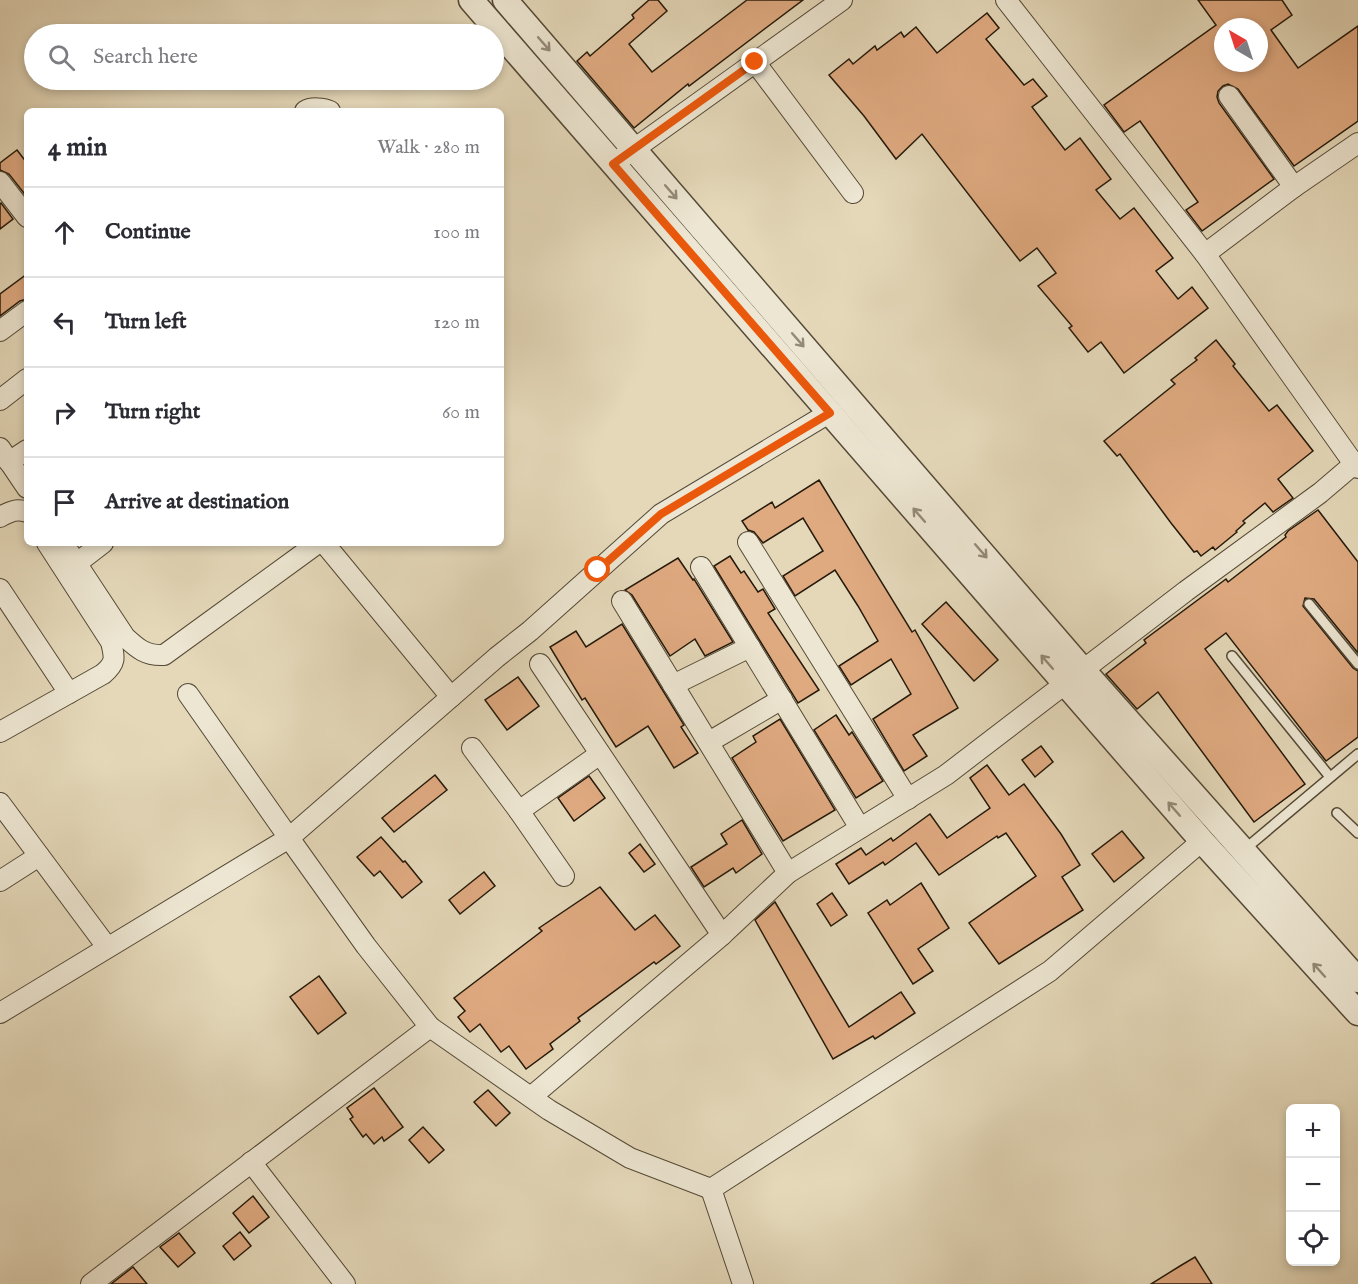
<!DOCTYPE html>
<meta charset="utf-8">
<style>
:root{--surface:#fff;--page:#f7f7f7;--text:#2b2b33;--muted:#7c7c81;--line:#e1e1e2}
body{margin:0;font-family:"IM FELL English",serif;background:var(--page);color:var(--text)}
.controls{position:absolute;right:18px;bottom:18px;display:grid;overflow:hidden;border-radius:9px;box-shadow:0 3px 9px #0003}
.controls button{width:54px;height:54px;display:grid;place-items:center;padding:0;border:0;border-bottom:2px solid var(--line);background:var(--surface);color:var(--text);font:30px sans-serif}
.compass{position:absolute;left:1214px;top:18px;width:54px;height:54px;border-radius:50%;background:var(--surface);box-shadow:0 3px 9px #0003;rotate:321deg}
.stop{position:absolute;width:18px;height:18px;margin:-14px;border:4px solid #ea580c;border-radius:50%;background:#fff}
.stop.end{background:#ea580c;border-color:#fff;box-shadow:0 2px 6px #0008}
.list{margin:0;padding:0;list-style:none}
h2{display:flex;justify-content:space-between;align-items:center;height:78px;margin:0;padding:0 24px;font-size:26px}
h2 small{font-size:20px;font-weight:400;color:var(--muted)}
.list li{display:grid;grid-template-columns:39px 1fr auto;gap:18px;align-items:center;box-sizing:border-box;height:90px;padding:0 24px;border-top:2px solid var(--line)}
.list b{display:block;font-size:22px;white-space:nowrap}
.list em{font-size:20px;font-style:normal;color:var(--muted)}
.icon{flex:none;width:33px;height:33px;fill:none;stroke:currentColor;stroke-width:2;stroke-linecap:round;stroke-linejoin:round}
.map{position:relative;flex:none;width:1358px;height:1284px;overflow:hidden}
.search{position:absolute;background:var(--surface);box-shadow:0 3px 9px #0003;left:24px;top:24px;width:480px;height:66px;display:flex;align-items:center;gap:15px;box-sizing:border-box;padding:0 21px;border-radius:33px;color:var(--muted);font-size:22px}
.panel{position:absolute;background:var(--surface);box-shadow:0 3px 9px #0003;left:24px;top:108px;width:480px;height:438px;border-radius:9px}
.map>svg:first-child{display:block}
</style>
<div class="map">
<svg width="1358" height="1284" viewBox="0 0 1358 1284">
<rect width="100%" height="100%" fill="#e4d8b9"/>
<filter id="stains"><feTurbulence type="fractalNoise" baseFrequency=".00333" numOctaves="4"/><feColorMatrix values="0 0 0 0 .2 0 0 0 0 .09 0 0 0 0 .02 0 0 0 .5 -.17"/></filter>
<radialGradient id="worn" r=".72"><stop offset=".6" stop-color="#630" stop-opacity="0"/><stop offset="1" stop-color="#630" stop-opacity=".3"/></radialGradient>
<g fill="#e0aa81" stroke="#24190a" stroke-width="1.5" fill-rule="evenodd">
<polygon points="649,0 658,0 667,11 629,44 652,72 747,0 803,0 689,86 688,84 634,128 577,61 587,52 590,56 634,18 632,15"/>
<path d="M1198,0H1282L1292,15L1271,30L1298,68L1358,26V121L1294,166L1238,89L1228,84L1223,86L1218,91L1217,97L1219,103L1274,179L1202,231L1186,210L1198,202L1140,121L1124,132L1104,105L1216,25ZM1223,27H1259V63H1223Z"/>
<polygon points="987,13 999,28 986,39 1024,85 1033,79 1047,96 1032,107 1065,150 1080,138 1111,179 1096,190 1120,219 1134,208 1173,258 1156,271 1178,299 1192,287 1208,308 1124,373 1101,342 1088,352 1069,328 1072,326 1038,286 1056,273 1037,248 1020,261 922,134 896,159 864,116 829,75 849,59 853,64 875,46 877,50 901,32 904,37 916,27 937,53"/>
<polygon points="17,150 27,163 27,197 9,174 0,170 0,163"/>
<polygon points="1,203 13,219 0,229 0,204"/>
<polygon points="27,274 27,299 20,301 0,316 0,294"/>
<polygon points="1216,340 1235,364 1233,366 1269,411 1277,405 1313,451 1278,479 1293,498 1273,512 1265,503 1243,521 1245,523 1236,531 1237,532 1215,550 1213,547 1201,556 1197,551 1194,552 1171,523 1120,454 1117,456 1104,441 1175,384 1171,380 1197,360 1195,358"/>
<polygon points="819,480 912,632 915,630 958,708 913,735 927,756 904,771 873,719 911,694 891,659 851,685 839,666 878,641 858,606 835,570 795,596 783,576 823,551 803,518 763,543 754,532 748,530 742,521 772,502 775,508"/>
<polygon points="1318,510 1358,562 1358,653 1314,599 1305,598 1303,606 1353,668 1358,671 1358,737 1326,761 1226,633 1205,649 1305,784 1254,822 1158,692 1137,709 1106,674 1146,643 1144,640 1226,579 1228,582 1286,537 1285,535 1288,531"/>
<polygon points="730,556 741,573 744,571 758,592 763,589 775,609 768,613 819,690 798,703 714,566"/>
<polygon points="678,558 693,580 694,579 733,642 705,656 695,639 670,656 632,595 625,590"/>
<polygon points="946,602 998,660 974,681 922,624"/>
<polygon points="622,624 684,725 681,727 698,753 674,768 648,726 616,747 585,698 582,700 550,647 576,631 586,647"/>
<polygon points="518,677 539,706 507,730 485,700"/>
<polygon points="836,715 849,735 852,732 883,781 856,798 814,730"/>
<polygon points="780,719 835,810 783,841 732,758 756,742 753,736"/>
<polygon points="1041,746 1053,762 1035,777 1022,760"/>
<polygon points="987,765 1009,795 1024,784 1061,834 1080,865 1062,877 1083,910 999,964 969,923 1036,876 1006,833 998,838 997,836 939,875 916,843 885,865 883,862 849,884 836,864 861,848 866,855 891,838 893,841 930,814 947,838 990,808 970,778"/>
<polygon points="435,775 447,790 394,832 382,818"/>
<polygon points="589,776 605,798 574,821 558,798"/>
<polygon points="742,820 762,854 736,873 733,868 704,887 691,867 727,844 721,834"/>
<polygon points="1122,831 1144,858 1114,882 1092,854"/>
<polygon points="381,837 403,862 405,861 422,882 402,898 380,871 374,876 357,857"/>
<polygon points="640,844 655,864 644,872 629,853"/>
<polygon points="484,872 495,886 460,914 449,900"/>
<polygon points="921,883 949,928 918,949 933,971 913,984 868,913 887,900 890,905"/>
<polygon points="600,887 635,930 655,915 680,946 656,964 654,962 578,1018 580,1021 550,1044 553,1049 526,1069 509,1046 501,1052 480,1024 470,1032 458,1017 465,1011 454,998 542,931 539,928"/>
<polygon points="832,893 847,915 831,926 817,904"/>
<polygon points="775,902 849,1027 901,992 915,1013 875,1039 873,1036 833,1059 755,920"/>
<polygon points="319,976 346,1013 318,1034 290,997"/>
<polygon points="374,1088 403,1127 384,1141 382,1137 374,1144 366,1134 363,1137 350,1119 353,1117 347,1108"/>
<polygon points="488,1090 510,1113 496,1126 474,1102"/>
<polygon points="423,1127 444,1150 429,1163 409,1140"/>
<polygon points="253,1196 269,1217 249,1233 233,1213"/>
<polygon points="240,1232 251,1246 234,1260 223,1246"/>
<polygon points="179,1233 195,1253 178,1267 160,1247"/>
<polygon points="1195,1257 1212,1284 1151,1284 1180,1266"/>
<polygon points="133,1267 147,1284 111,1284"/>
</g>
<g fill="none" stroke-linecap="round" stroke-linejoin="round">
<g stroke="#544936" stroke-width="12">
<g id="service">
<polyline points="1309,604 1358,664"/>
<polyline points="1232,656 1330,777"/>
<polyline points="1337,813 1358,833"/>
<polyline points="1245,849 1358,754"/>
</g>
</g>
<g stroke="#544936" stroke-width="22">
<g id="minor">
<polyline points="1006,0 1205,254 1354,464"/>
<polyline points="755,62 853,193"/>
<polyline points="1229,96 1294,187"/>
<path d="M305,111C311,107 324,108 330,111"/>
<polyline points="623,157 842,0"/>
<polyline points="0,182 27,217"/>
<polyline points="1205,254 1294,187 1358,143"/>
<polyline points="0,331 27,311"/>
<polyline points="0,400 27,379"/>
<polyline points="0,448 27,488"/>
<polyline points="9,462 27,450"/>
<path d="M0,517C9,512 17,508 27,512"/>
<polyline points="748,542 908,799"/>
<path d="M63,543L125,637C138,649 146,656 164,655L318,543"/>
<polyline points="324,543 451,697"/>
<polyline points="77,563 103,543"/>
<polyline points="701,567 860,828"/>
<polyline points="0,589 69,693"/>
<polyline points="622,601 788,873"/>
<polyline points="540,664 722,935"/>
<polyline points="673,685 750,647"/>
<path d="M0,732L103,674C116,663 115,658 111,642L47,543"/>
<polyline points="709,742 782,699"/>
<polyline points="472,748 519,811 600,754"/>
<polyline points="0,803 107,947"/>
<polyline points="519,811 564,876"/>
<polyline points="0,881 39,856"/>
<polyline points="0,1013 289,838 188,694"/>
<polyline points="531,1097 722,935 788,873 946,775 1186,591 1320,493 1354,464 1358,468"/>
<polyline points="251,1162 345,1284"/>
<polyline points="711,1189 630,1158 549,1110 430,1027 366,946 289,838 497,657 530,631 661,514 829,413"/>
<polyline points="91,1284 430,1027"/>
<polyline points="743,1284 711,1189 1050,971 1202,841"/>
</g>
</g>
<g stroke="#544936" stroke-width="27">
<g id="tertiary">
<polyline points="471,0 1202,841 1358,1013"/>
<polyline points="505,0 1083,670 1358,980"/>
</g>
</g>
<use href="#service" stroke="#ede6d2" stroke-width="9"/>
<use href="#minor" stroke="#ede6d2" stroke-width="20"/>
<use href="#tertiary" stroke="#ede6d2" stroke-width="24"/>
</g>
<defs><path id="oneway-shaft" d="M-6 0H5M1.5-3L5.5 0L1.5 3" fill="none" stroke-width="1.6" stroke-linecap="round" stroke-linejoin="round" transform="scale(1.5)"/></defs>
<g stroke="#938a78">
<use href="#oneway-shaft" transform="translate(544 44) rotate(49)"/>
<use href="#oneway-shaft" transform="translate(671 192) rotate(49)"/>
<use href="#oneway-shaft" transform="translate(798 340) rotate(49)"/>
<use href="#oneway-shaft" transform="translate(919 515) rotate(-131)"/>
<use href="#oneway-shaft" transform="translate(981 551) rotate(49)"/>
<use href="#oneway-shaft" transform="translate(1047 662) rotate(-131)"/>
<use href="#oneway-shaft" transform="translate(1174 809) rotate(-131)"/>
<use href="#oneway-shaft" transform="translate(1319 970) rotate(-132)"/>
</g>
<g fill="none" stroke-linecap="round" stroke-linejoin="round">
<polyline stroke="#ea580c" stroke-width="8" points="598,570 661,514 830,413 613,164 755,62"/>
</g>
<rect width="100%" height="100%" filter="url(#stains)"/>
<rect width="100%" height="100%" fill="url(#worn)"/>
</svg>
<div class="controls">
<button>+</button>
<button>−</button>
<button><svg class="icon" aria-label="locate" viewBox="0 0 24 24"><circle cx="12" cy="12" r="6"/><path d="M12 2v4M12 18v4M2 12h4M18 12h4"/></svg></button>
</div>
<svg class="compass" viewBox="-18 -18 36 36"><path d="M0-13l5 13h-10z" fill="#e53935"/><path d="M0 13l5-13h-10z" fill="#7c7c81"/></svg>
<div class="stop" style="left:598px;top:570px"></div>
<div class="stop end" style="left:755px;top:62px"></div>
<div class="search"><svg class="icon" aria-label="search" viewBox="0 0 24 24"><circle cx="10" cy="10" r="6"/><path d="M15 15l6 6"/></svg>Search here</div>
<section class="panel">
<h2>4 min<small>Walk · 280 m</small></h2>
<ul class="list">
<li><svg class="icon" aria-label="ahead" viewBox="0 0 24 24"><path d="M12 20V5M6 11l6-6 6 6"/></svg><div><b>Continue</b></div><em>100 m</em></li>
<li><svg class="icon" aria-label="left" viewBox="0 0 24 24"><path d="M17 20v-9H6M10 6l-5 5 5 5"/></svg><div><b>Turn left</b></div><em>120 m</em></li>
<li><svg class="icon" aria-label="right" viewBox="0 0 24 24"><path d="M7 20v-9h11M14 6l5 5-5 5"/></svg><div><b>Turn right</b></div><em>60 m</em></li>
<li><svg class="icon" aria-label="arrive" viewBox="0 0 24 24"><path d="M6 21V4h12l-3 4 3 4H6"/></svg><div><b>Arrive at destination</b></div></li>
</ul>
</section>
</div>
